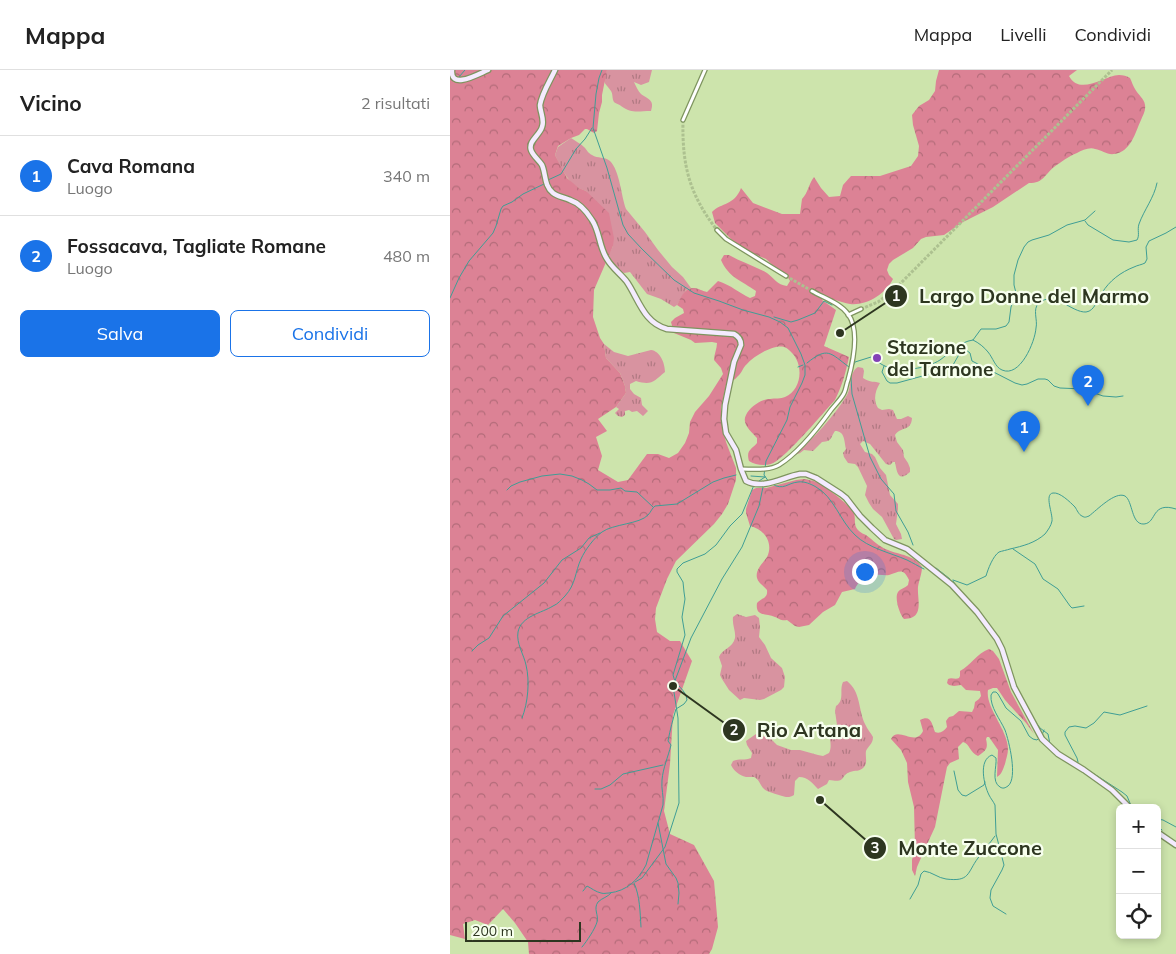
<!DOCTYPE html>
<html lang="it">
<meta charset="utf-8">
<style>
:root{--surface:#fff;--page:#f2f2f2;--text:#222;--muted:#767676;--line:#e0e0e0;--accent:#1a73e8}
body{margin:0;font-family:Mulish,sans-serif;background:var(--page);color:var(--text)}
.controls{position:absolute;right:15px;bottom:15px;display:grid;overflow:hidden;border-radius:8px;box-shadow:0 2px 8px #0003}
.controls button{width:45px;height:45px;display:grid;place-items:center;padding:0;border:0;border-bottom:1px solid var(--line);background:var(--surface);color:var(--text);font:25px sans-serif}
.scale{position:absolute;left:15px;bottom:12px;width:116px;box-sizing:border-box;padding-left:5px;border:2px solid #2d3620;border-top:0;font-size:14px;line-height:18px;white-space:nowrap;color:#2d3620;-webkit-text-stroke:4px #f7ffee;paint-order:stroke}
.you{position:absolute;left:414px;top:501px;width:18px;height:18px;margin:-12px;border:4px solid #fff;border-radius:50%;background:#1a73e8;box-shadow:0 0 0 8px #1a73e833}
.badge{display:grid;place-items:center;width:32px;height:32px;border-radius:50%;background:var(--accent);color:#fff;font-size:16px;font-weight:700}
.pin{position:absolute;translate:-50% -41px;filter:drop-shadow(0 1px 2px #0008)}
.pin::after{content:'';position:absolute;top:26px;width:18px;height:15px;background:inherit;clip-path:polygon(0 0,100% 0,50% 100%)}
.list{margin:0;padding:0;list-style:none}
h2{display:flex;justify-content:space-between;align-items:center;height:65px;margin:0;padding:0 20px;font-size:21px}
h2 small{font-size:16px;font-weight:400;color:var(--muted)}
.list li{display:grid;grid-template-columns:32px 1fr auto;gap:15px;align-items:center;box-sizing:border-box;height:80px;padding:0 20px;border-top:1px solid var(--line)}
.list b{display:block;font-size:19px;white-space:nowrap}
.list p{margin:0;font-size:16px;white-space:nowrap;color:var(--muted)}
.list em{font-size:16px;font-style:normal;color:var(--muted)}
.actions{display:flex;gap:10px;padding:15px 20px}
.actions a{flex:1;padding:11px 0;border:1px solid var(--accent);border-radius:8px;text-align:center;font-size:18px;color:var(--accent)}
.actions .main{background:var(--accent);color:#fff}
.icon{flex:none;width:28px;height:28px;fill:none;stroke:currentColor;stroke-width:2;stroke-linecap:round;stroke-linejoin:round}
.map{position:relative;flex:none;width:726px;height:884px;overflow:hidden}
header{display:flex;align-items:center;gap:30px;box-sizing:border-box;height:70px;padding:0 25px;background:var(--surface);border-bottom:1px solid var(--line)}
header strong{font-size:24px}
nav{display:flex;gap:28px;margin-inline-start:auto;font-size:18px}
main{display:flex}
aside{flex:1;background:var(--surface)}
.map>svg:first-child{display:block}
</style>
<header>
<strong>Mappa</strong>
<nav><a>Mappa</a><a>Livelli</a><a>Condividi</a></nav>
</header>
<main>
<aside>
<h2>Vicino<small>2 risultati</small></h2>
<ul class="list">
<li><span class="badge">1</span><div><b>Cava Romana</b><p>Luogo</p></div><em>340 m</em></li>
<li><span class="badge">2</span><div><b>Fossacava, Tagliate Romane</b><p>Luogo</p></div><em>480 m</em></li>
</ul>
<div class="actions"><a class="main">Salva</a><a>Condividi</a></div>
</aside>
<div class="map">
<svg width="726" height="884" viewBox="0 0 726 884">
<defs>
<pattern id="grass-tufts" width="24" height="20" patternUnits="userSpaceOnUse" patternTransform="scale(1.25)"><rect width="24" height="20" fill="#d893a0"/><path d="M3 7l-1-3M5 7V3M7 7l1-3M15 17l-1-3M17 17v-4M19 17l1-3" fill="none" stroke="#b07982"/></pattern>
<pattern id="forest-crowns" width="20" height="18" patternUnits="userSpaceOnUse" patternTransform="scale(1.25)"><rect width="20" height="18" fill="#dc8295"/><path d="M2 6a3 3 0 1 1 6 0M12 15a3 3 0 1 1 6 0" fill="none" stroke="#b36b79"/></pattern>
</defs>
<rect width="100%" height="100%" fill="#cde4ac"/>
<g fill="url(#grass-tufts)">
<path d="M157,0H202L199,12L191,15L184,12C186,16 188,21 191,24C198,29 205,30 201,41C188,41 182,44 171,36C170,35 165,33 164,32C162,29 163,24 161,21C154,11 152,14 157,0Z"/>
<path d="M121,68C125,71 130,73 134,77C137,80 138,83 142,85C148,89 154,86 160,91C170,101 171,126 176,139L195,162L208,180L222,197L233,207L241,218L236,220L227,235L224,237L211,229L197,224L180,202L174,203C167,199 163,193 158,186L163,176L136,121C118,115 113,101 105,85L108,77Z"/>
<path d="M154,274L164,282L178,286L201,280C210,281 215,293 215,302C204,311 202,316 186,311L180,314V319L184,324L191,328L192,335L198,341L193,346L187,341L182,342L179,340L175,341V345L172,347L168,346L165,343L169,339L166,337L176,323L175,316L170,303L156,288Z"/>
<path d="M408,297L413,298L414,301L413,308C420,313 425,311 430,313C425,321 423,330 428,338L432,340L439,339L443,340L447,349H451L458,346L462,348C461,362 451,356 445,365L447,372L453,380L454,387L458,393L460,398V402C448,413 447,402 445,392H443L440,395L436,394L420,374L413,371L410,374L415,382L422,384L425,387L430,398L436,405L440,425L448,434V439L446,454L451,464L452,469L446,470L444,469L432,447L423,439L419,433L415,425L417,416L408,397L405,394L398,393L394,387L393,383L396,379C394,371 395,361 385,361C380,368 383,371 372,372L363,381L354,380L350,383L345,385C364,367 383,348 397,325C402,316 399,302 408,297Z"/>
<path d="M287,544L296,547L305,545L309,548L310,557L309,567L315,575L321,588L332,598L335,607L334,617L331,620L314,629L310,630L294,628L290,630L279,620L272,609L270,605L272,596L269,587C272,579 283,578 285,568C286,561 282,555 283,547Z"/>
<path d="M397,611C411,622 408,639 415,654C417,659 421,663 423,667C423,674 418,676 416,681C415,687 418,692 414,697C410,702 405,700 400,702C389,706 398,713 379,710L377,714L368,719C362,713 358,707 349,707L345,711L344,725C340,727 340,727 336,727C332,726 317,722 314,719C310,715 309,709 304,707C301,707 298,707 296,707C289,705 284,701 281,695L283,691C289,688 295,691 301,688L302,683L297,675L296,671L306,664L320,668L327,675L341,680H350L368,685L373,686L379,683C383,675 378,668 381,661C382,659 385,657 387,655L385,641L386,636C395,630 389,620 393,612Z"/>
</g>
<g fill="url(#forest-crowns)">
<path d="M0,0H157L152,25V32L149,43L147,61L144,63L137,59H135L129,65L121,68L108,76L105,85L117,108L129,118L136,121L159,143L164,168L163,176L144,220L143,247L150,268L154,274L156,288L170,303L175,316L176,323L166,337L148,349L157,361L146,367L152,386L148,400L168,412L178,410L197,384H208L219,388L228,383L235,373L239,363L240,352L245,342L259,326L273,304L271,298L264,290C264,284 267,279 267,273L262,272L245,273L241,270L224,263L221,252L225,248L234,243L233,239L227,235C231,228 234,217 244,218C248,218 252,221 257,222L268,211C281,215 289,223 300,228L305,226L306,221C292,211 278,207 271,190L274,185H279C291,192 305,196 317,203C324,208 327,215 337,216L340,211L337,206L329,201L316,189L295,180L281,169L265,153L262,142C272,132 284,136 291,118L303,133L332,144H350L352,129C358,123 359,113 364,107L371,118L379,127L390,126L393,115L401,106H430L461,96L468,86L469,76L463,55L462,45L469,36L479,30L485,21L486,11L489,0H627L619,6C630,26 653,6 669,5C673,5 677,6 680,8C682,12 683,16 685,19C688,25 694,28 695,35C696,41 693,45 691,50C685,63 681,82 664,84C657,85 652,80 645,79C640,77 632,80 627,83C619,86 611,92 604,97C594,105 594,113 579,113L543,137L513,152L494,165L476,167L471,169L463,178L443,190L439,194L437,200L439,205L443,209C436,224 416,236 400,234C390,232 382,228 372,228V230L386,240L374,276L399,287C396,302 392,316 385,330C374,342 333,391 321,394C314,396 305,395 299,391C296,380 301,380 307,373V368C302,362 291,354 296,345C300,337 311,329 320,329C325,328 331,329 335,327C351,320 354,297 343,284C341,282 338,278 334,277C324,274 304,286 297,294C293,297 292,303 288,306C285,310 280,312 276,315L271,338V350L276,372L286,398V410L278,434L272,444L264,454L226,491L217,509L206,538L205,549L207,562L220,571H230L242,591L223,645L220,694L214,741L220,764L244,775L264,811L268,857L262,879L259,884H79L78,872L65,853L53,839L38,855L25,850L13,854L15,869L0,865Z"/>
<path d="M354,409C358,410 362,410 366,412C374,415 401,436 404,443C406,450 403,456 409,461C411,463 414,464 416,465C423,470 429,477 438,480C450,485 464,485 472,497C472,504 469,510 468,517C467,529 475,549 454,549C450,545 444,528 448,522C450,519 455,518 458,515L459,510C453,497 449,502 439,505C435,506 430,504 426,505C424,506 422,509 419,510C412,509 408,512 405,519L392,522L385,535L373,542L359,555L349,557L345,556L337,550C331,551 330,549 325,547C316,543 305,547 307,533C312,528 318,528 317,520C314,516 308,513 307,508C305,500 313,493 317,487C324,473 314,459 300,456L296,443V439L302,420L306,418H316L346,410Z"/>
<path d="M539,579L543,581L549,589L561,622L584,664L576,653L555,630L547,618H543L538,620C535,637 558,660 558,679C558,684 556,689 555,694C553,699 552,704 547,707L548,680L539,667H537L536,669C538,678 537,680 528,686C520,683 520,674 513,672L508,677L509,689L500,693L497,697L485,757L474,781L467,797L465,806L462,800V790L465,777L464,737L458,712L457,693L451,680L441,669C446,658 459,670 467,667C470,666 472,663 473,661L470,650C481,644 482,654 485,662C490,664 494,661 497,657L496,651L499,647L503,646L509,641L522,642L524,638L525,632L529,629L531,626L530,621L516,620L511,615L504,616L499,615L497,613L498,609C502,607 505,610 509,608L510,606V601C520,596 527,583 539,579Z"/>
</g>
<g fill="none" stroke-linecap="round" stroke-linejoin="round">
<g stroke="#3f9e95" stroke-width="1">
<polyline points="152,0 149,8 146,24 143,58 157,98 173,155 178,164 192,179 224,210 244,223 269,231 293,240 319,247 330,252 338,258 351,284 355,295 355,305 352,313 340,337 337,350 316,391 314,405 319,412"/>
<polyline points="9,7 15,0"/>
<polyline points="98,110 111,104 126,79 135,69 142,58"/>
<path d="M635,151L638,155L663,170L679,172L687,170C690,165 687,160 689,154C694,140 704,128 707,113"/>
<polyline points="0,228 9,208 19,191 43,163 46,156 51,139 53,136 62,132 73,124 94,114"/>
<polyline points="324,247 341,252 348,250 365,243 374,231 382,235"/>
<path d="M523,270C529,273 534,277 538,282C543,288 545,297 552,300C570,308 585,272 586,258C588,250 582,239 589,233C604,220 622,243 636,242C645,241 647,229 652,223C659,211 671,202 684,197C688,195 691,195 695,193L697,189L696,177L699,171L716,163L726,157"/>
<path d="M357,293C378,276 380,283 399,297"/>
<polyline points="434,296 432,302 437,311 440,313 447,313 498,299 503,295 511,281 516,280 520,283 522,291 565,313 572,315 577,314 588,309 595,309 598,310 604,316 610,318 633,319 653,326 666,327 673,326"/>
<polyline points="348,297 353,295"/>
<polyline points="301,406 315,407"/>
<polyline points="309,411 315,407"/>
<path d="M322,414C334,421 337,413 348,412C354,411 361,414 366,417C384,427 390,451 405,465C418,478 441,483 457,490C463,493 468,496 474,499"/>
<polyline points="57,420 61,416 70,412 92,406 110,404 122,406 132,410 139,414 147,420 160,420 171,418 175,421 187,422 203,437"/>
<path d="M463,475L458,462L446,441L444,424L431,409L420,387L402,324L401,308L402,298L405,292L421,287C426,291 432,295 437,297C450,303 478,298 490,290C500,283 509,272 523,270L531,259H546L556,256L559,252L561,237L566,223L564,215V205L568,190L574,177L578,172L582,170L599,165L617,155L635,150L645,141"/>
<polyline points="563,479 585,494 593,509 608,519 620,536 622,538 634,536"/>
<polyline points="486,498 500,509"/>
<path d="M503,510L517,515L536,506C538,499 543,486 549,482C552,481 557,480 560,479C573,476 585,473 595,464C598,460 601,456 602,451C603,444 594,424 603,423C610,422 620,432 625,437C627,440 629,445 632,446C635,448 636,447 639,446C647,440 665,421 675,426C683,431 681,455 694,454C707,453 701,431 726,439"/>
<polyline points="503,511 509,520"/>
<polyline points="532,545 539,554"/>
<polyline points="22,581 28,575 39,568 53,546 94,513 112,490 131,478 139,468 150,463"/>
<path d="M72,648C78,633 80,611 76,595C74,585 66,573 68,562C71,546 92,543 103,536C108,534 111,530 115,526C126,514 125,502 131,489C135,480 144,468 152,462C163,454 190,454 198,445C201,442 202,438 205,436L227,434L263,412L274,408L286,405"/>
<polyline points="584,650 590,658 598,664 600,674"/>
<polyline points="592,665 594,660"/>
<polyline points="627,694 628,692 627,688 615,665 615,662 619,657 625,656 636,658 644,653 654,642 670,645 697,636"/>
<polyline points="638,700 672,722 677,726 682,738"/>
<polyline points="504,701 508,720 512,725 516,726 534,715 535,712"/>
<polyline points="145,719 151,719 160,715 173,704 213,695"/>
<polyline points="707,749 713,750 726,757"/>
<polyline points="208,753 216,794 226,808 228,813 229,823 228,834"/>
<polyline points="707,756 712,760"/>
<polyline points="185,812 192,808 215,777 229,733 228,648 223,616 241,568 272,509 292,477 309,436 313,417"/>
<path d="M184,813C190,826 190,842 191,857"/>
<path d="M133,821L137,816C141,818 146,822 151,823C154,824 156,823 159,823C177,821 188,810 196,795L213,735C214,726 211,719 212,710C213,698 218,687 221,675L218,671C220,660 223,649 226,639L234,634L237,630C236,619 225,616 223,605L235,565L232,547L235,529L234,522L233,512L227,502V499L233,493L255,484L266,475L280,456L292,444L304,415"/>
<path d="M460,829L468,815L471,804L474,801C482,802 488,808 496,809C520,812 517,803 528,788C534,780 540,773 545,766"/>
<path d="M556,844L543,836L540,828L541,820L552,800L554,795L546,764L545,735C543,731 541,729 539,725C534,715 528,690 542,685L546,688C547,696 541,712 550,717C553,719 555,718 558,716C568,708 559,671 555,660C550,649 540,637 541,625L543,622H546L548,624L556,638L571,651L579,666L583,669L587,670L589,668"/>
<path d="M132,877C137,871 145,859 147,852C149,845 143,839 148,832C152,828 158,827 161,823"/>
</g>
<g stroke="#adc190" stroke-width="3" stroke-dasharray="3 1.5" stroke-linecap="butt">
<path d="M233,50C232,95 239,124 267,160"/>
<polyline points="336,206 362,221"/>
<polyline points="411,239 428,232 443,221 662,0"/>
</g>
<g stroke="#7e945f" stroke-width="5.5">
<g id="street">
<polyline points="233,50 255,0"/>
<polyline points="267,160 276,169 336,206"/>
<polyline points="398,245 411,239"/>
<path d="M291,399C303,399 319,401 329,395C348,383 368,358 381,340C385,335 390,330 393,325C396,321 396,315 398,310C403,292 410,260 398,244C390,233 374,228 362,221"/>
</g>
</g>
<g stroke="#7e945f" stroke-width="7">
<g id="secondary">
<path d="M2,0C0,21 30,3 38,0"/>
<path d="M105,0C100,11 92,23 90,35C90,42 95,50 92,57C90,65 78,71 81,80C83,86 89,90 92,95C96,104 94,116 103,123C108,127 114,127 120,130C129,133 137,142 142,150C150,162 149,177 157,189C162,198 171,204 177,212C189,230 194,253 217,259L284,264C288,266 291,270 291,275L284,292L275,335L274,349L276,363L286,380L291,399L296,411C313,420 333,407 350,404H356L366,408L391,424L396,428L410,446L422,458L435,470L457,479L502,515L527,542L547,569L552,579L564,617L592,669L608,684L634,700L662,720L680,738"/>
<polyline points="707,762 726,775"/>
</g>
</g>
<use href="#street" stroke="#fff" stroke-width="3"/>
<use href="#secondary" stroke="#f4ebfe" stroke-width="4.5"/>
</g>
<circle fill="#8342b7" stroke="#f7ffee" stroke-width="2" cx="427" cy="288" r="5"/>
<g text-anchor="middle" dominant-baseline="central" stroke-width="4.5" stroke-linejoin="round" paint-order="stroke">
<g font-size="19" font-weight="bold" fill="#2d3620" stroke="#f7ffee" text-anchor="start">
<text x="437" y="277">Stazione<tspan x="437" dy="22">del Tarnone</tspan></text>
</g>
</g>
<path fill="none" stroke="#2d3620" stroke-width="2" d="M390 263L446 226M223 616L284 660M370 730L425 778"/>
<g fill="#2d3620" stroke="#f7ffee" stroke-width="2">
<circle cx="390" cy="263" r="5"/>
<circle cx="223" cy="616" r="5"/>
<circle cx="370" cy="730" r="5"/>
<circle cx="446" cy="226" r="12"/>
<circle cx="284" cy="660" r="12"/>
<circle cx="425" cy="778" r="12"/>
</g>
<g font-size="15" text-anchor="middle" font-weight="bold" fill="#fff">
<text x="446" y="231">1</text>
<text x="284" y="665">2</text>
<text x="425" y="783">3</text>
</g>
<g font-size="20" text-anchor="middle" font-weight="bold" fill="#2d3620" stroke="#f7ffee" stroke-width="4.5" stroke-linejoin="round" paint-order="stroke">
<text x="584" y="233">Largo Donne del Marmo</text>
<text x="359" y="667">Rio Artana</text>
<text x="520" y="785">Monte Zuccone</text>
</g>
</svg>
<div class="controls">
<button>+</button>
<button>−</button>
<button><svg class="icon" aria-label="locate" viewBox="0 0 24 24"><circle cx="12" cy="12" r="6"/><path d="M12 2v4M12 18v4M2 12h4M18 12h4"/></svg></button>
</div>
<div class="scale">200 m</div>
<div class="you"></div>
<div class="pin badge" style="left:574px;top:382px">1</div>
<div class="pin badge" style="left:638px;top:336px">2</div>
</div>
</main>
